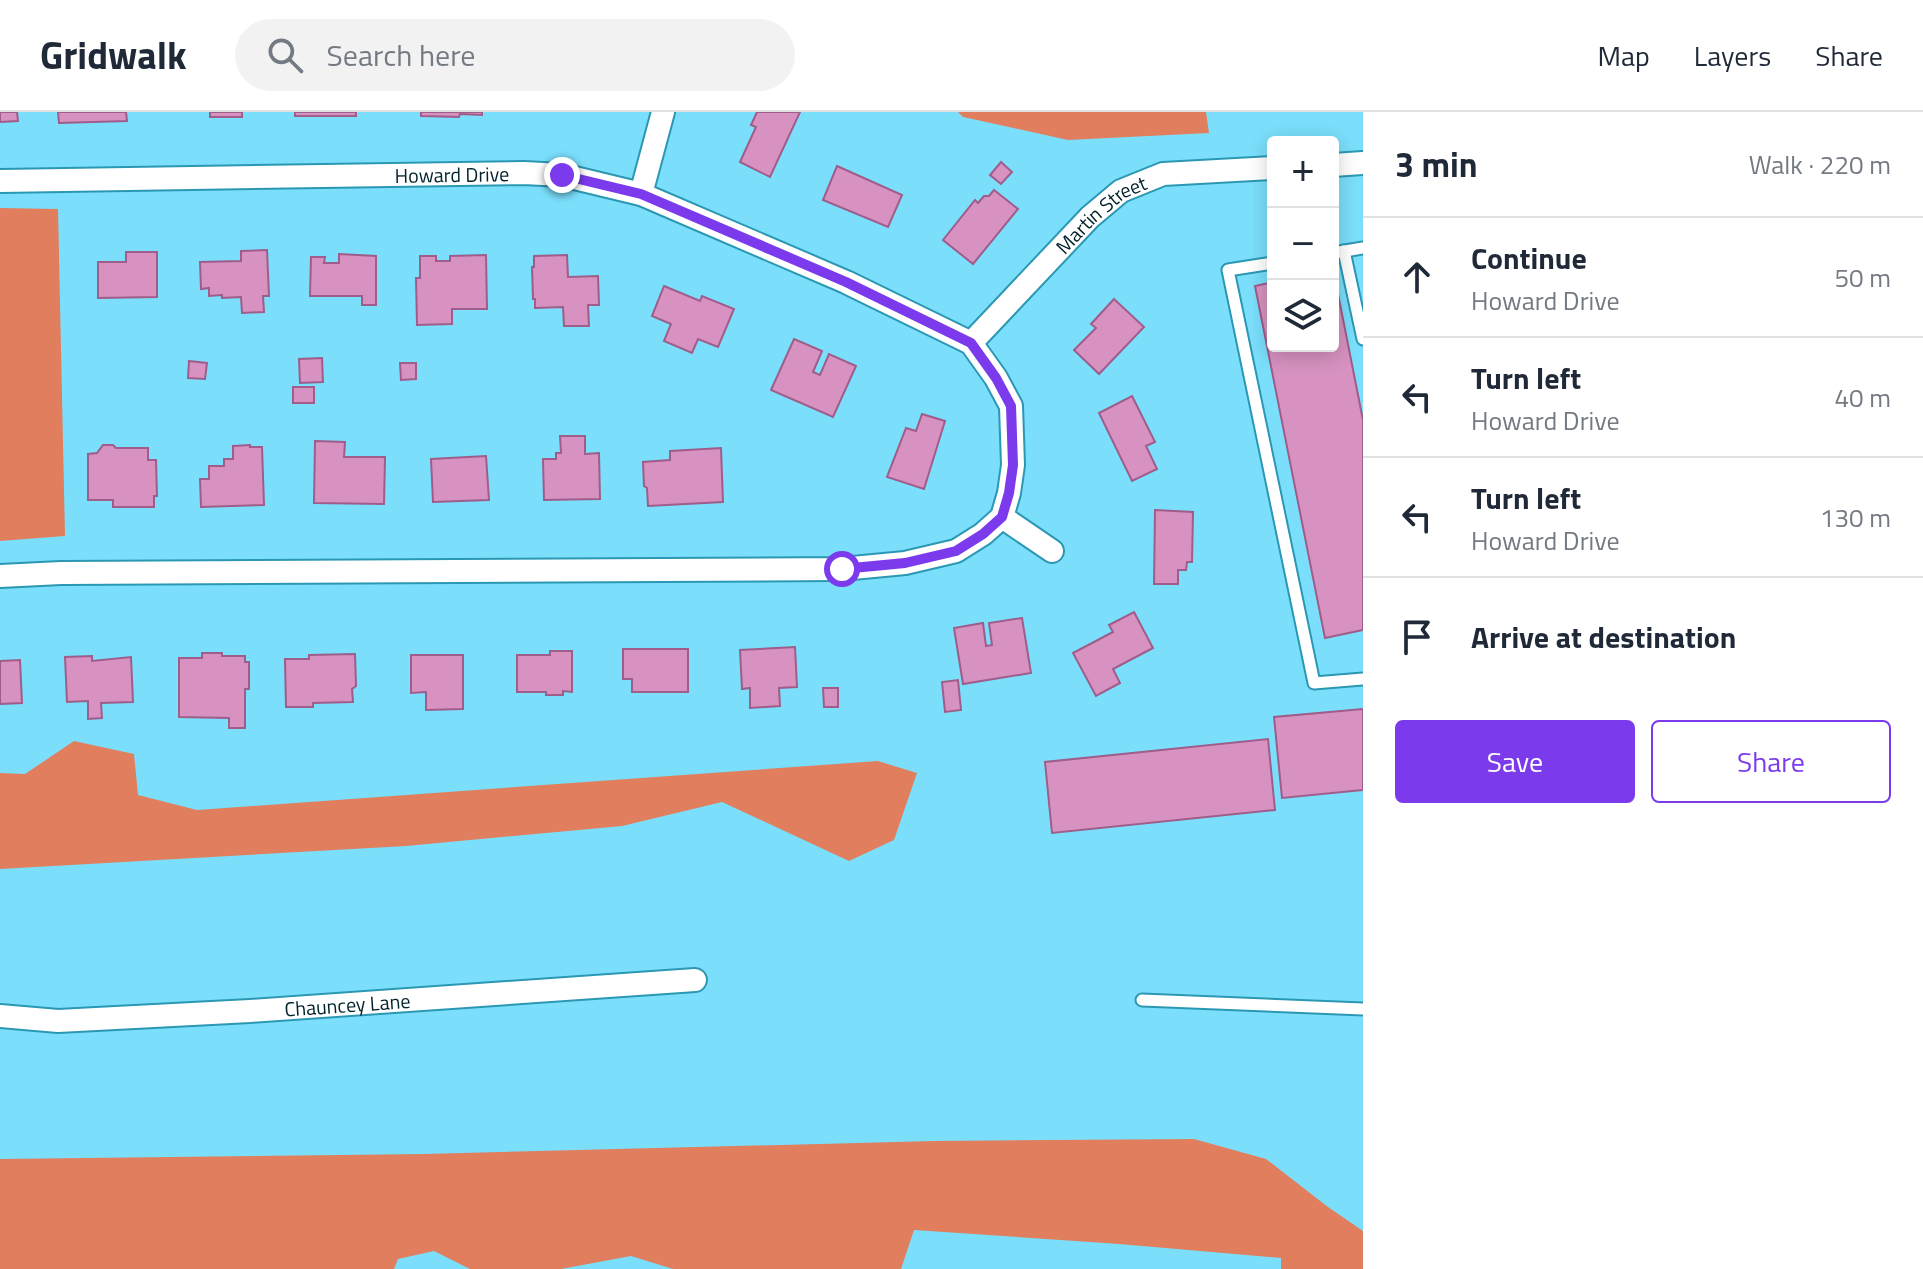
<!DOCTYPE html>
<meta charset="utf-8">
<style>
:root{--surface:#fff;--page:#f2f2f3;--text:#1f2937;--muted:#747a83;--line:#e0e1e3;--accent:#7c3aed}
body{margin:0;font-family:"Titillium Web",sans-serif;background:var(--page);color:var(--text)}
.controls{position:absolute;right:24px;top:24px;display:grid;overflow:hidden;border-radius:8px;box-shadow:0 4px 20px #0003}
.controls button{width:72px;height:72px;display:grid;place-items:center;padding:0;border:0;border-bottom:2px solid var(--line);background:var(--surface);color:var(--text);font:40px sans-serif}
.stop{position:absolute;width:24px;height:24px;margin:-18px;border:6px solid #7c3aed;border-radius:50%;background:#fff}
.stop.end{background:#7c3aed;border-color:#fff;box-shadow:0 2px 8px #0008}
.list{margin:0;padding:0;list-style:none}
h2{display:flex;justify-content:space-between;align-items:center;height:104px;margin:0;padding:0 32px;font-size:34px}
h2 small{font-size:26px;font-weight:400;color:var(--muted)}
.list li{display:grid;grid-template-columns:52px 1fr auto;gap:24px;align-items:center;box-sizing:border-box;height:120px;padding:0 32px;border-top:2px solid var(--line)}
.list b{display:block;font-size:30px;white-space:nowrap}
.list p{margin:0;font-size:26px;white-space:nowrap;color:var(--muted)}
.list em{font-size:26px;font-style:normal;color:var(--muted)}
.actions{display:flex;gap:16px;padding:24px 32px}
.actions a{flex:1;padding:18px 0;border:2px solid var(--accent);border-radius:8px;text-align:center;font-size:28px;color:var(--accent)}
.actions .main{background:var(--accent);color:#fff}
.icon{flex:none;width:44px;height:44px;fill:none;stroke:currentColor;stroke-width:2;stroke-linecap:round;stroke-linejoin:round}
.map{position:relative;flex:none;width:1363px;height:1157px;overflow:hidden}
header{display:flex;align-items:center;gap:48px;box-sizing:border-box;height:112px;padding:0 40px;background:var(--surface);border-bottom:2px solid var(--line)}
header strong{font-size:38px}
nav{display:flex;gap:44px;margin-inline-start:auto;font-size:28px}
.search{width:560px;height:72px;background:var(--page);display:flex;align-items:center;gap:20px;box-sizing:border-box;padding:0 28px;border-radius:44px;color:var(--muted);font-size:30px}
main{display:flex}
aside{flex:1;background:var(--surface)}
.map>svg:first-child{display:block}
</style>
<header>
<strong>Gridwalk</strong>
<div class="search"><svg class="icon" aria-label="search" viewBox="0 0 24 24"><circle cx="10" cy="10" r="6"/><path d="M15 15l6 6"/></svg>Search here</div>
<nav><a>Map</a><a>Layers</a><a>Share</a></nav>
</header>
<main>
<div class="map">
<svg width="1363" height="1157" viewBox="0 0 1363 1157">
<rect width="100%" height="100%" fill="#7bdffc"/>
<g fill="#e17e5d">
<polygon points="958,0 1206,0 1209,21 1068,28 963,5"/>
<polygon points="0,96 58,97 65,424 0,429"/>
<polygon points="74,629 134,642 138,683 197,698 878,649 917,661 894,728 849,749 722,690 622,714 406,734 0,757 0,661 25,662"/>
<polygon points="1194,1027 1266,1047 1328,1095 1363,1119 1363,1157 1281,1157 1281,1146 1119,1132 914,1118 901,1157 673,1157 631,1144 561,1157 470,1157 434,1139 398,1147 394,1157 0,1157 0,1047 424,1042 934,1029"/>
</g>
<g fill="#d792c1" stroke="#9e5d8a" stroke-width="2">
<polygon points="0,0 17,0 18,9 0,10"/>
<polygon points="58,0 126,0 127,9 59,11"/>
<rect x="210" y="0" width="32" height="5"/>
<rect x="295" y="0" width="61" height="4"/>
<polygon points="421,0 482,0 482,3 460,2 459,5 421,4"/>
<polygon points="757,0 800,0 770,65 740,50 756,15 751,13"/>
<polygon points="1001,50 1012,60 1001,72 990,63"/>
<polygon points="837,54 902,83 888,115 823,88"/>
<polygon points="994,78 1018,97 973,152 943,128 975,88 978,91 984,84 989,84"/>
<polygon points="267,138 269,184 263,184 264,200 242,201 241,185 222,186 222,183 209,184 209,176 201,177 200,150 241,149 241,139"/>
<polygon points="126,140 157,140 157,185 98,186 98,150 126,150"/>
<polygon points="339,142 376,144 376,193 362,193 362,184 310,184 311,145 325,145 324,151 339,151"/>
<polygon points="486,143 487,197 452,197 452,212 417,213 416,166 420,166 420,144 436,144 436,149 450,149 450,144"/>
<polygon points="567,143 568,165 598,164 599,193 588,193 589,214 564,214 563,195 535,196 535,187 533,187 532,155 534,155 534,144"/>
<polygon points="1335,167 1363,308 1363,518 1325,526 1255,174 1273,170 1273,234 1333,234 1333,168"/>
<polygon points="664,174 700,189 702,184 734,197 718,235 698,227 692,241 664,229 671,212 652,204"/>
<polygon points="1114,187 1144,215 1099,262 1074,238 1096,216 1091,212"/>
<polygon points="794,227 822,239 813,260 820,263 829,242 856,254 833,305 771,278"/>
<polygon points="322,246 323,270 300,271 299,247"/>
<polygon points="189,249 207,251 205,267 188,266"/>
<polygon points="400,251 416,251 416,267 401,268"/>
<rect x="293" y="275" width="21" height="16"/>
<polygon points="1132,284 1155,330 1146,334 1157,357 1132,369 1099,301"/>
<polygon points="922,302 945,309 924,377 887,365 906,316 916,319"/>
<polygon points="560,324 585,324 585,342 599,341 600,387 544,388 543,347 556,347 556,341 561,341"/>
<polygon points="315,329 345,330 344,345 385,345 384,392 314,391"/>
<polygon points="103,333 113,333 116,336 148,336 148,348 156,348 157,384 154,384 154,395 113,395 113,388 88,388 88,342 97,341"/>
<polygon points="250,333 250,335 262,335 264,393 201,395 200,367 209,367 209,354 224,354 224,347 233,347 233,334"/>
<polygon points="721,336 723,390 648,394 647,376 644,374 643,350 670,348 670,339"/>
<polygon points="486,344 489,388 433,390 431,347"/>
<polygon points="1155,398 1193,400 1192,450 1187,450 1186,458 1178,458 1178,472 1154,472"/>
<polygon points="1134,500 1153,536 1113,557 1120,571 1096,584 1073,541 1113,520 1109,513"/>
<polygon points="1022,506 1031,561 963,572 954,516 983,511 986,534 992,533 989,511"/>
<polygon points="795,535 797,575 779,576 780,594 750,596 750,576 742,577 740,538"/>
<polygon points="623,537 688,537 688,580 632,580 632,567 623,567"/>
<polygon points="550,539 572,539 572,580 563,579 563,583 546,583 546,580 517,580 517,543 550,543"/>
<polygon points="202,541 222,541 222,544 245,544 245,550 249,550 249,577 245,577 245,616 229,616 229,606 179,605 179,546 202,546"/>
<polygon points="355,542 356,574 352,577 353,590 313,591 313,595 286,595 285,547 309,547 309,543"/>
<polygon points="411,543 463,543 463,597 426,598 426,580 411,581"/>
<polygon points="92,544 92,549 131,545 133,590 101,591 102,606 88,607 88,589 67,590 65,545"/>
<polygon points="20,548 22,591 0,592 0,549"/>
<polygon points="958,568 961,598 945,600 942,570"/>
<polygon points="823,576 838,576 838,595 824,595"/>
<polygon points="1363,597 1363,678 1282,686 1274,605"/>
<polygon points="1268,627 1275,698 1052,721 1045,650"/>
</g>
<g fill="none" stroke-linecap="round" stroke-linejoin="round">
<g stroke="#2b98b3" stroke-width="15">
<g id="lane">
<polyline points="1344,139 1363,227"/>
<polyline points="1333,141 1363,136"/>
<polyline points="1273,151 1228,158 1314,571 1363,567"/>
<polyline points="1142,888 1363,897"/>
</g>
</g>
<g stroke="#2b98b3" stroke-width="26">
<g id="street">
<polyline points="1333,53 1363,51"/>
<path id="s1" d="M0,69L524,61L562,63L641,82L846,170L971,231L996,266L1011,294L1013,353L1009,381L1002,405L983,422L956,439L905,451L842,457L61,461L0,464"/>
<polyline points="641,82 663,0"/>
<path id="s2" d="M971,231L1090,105L1121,79L1163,62L1273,56"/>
<polyline points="1002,405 1052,439"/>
<path id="s3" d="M0,904L58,909L250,899L695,868"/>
</g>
</g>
<use href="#lane" stroke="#fff" stroke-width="11"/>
<use href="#street" stroke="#fff" stroke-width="22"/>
</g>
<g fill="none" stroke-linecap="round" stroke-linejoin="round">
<polyline stroke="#7c3aed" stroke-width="10" points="562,63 641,82 846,170 971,231 996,266 1011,294 1013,353 1009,381 1002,405 983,422 956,439 905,451 842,457"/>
</g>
<g text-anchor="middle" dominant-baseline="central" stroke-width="6" stroke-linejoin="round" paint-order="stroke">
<g font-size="20" fill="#01222b" stroke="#daf5fe">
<text stroke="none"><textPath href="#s1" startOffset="452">Howard Drive</textPath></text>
<text stroke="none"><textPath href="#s2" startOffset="184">Martin Street</textPath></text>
<text stroke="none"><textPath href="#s3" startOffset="348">Chauncey Lane</textPath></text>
</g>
</g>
</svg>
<div class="controls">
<button>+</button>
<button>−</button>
<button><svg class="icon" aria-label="layers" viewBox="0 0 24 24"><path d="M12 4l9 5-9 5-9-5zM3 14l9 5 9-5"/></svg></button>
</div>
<div class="stop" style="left:842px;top:457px"></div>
<div class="stop end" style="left:562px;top:63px"></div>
</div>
<aside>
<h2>3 min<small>Walk · 220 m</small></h2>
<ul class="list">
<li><svg class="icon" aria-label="ahead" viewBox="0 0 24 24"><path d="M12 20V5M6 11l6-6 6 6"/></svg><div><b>Continue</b><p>Howard Drive</p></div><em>50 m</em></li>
<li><svg class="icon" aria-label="left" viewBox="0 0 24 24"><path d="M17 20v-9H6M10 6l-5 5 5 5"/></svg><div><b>Turn left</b><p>Howard Drive</p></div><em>40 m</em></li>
<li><svg class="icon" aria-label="left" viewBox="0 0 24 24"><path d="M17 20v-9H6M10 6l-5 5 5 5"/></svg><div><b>Turn left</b><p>Howard Drive</p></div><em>130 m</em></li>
<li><svg class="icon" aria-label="arrive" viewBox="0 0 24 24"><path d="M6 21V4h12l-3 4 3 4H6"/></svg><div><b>Arrive at destination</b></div></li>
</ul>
<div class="actions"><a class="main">Save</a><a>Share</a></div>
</aside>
</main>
